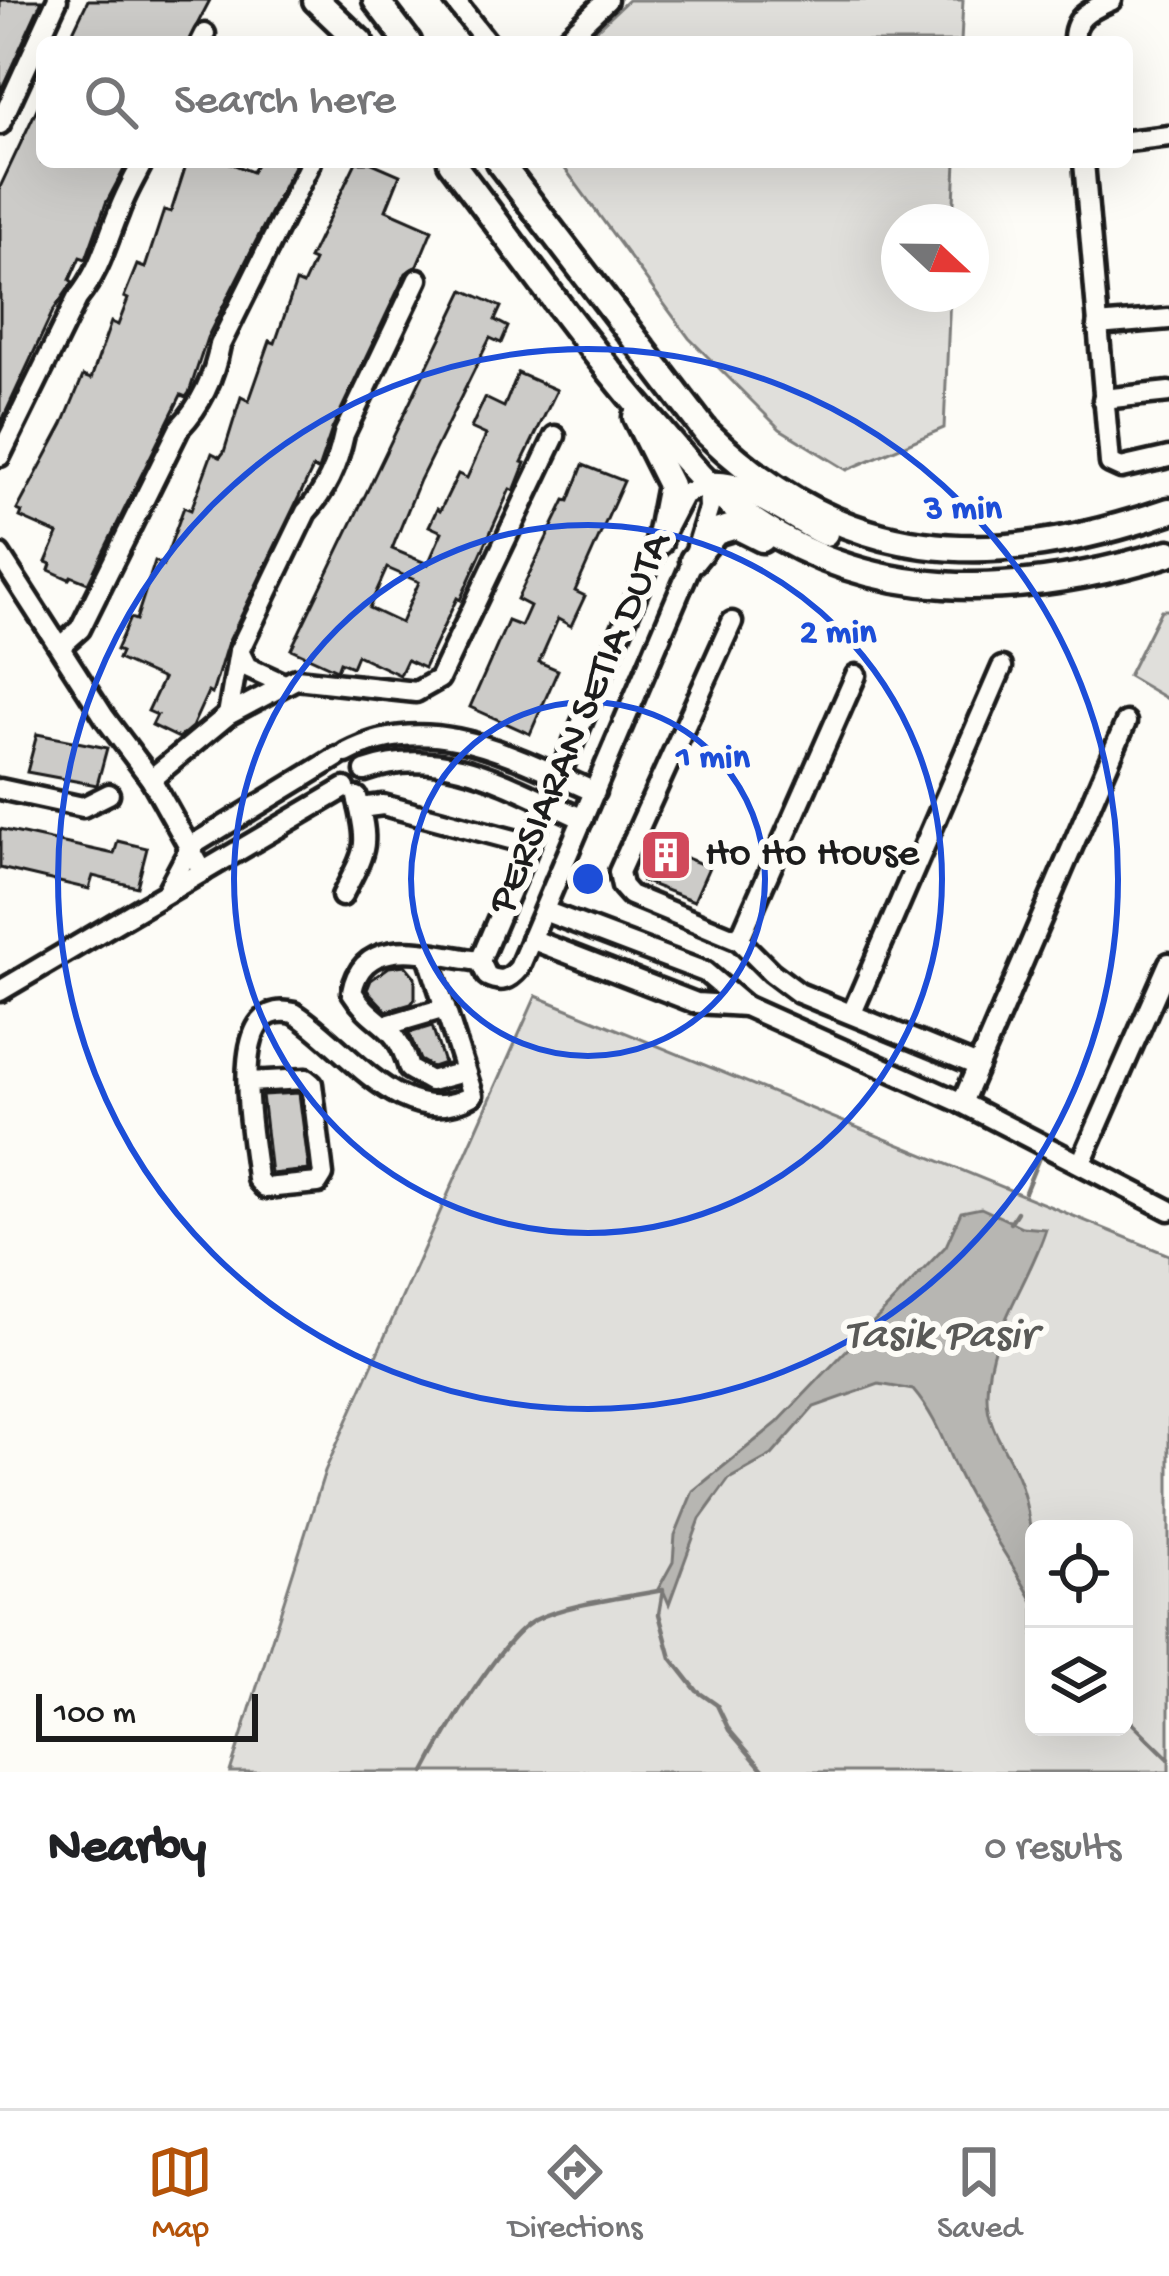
<!DOCTYPE html>
<style>
:root{--surface:#fff;--page:#f6f6f6;--text:#202124;--muted:#757577;--line:#e0e0e0;--accent:#b45309}
body{margin:0;font-family:"Gochi Hand",sans-serif;background:var(--page);color:var(--text)}
.controls{position:absolute;right:36px;bottom:36px;display:grid;overflow:hidden;border-radius:18px;box-shadow:0 12px 48px #0002}
.controls button{width:108px;height:108px;display:grid;place-items:center;padding:0;border:0;border-bottom:3px solid var(--line);background:var(--surface);color:var(--text);font:60px sans-serif}
.compass{position:absolute;left:881px;top:204px;width:108px;height:108px;border-radius:50%;background:var(--surface);box-shadow:0 12px 48px #0002;rotate:112deg}
.scale{position:absolute;left:36px;bottom:30px;width:222px;box-sizing:border-box;padding-left:12px;border:6px solid #1c1c1c;border-top:0;font-size:33px;line-height:42px;white-space:nowrap;color:#1c1c1c;-webkit-text-stroke:9px #fdfcf7;paint-order:stroke}
.list{margin:0;padding:0;list-style:none}
h2{display:flex;justify-content:space-between;align-items:center;height:156px;margin:0;padding:0 48px;font-size:51px}
h2 small{font-size:39px;font-weight:400;color:var(--muted)}
.icon{flex:none;width:66px;height:66px;fill:none;stroke:currentColor;stroke-width:2;stroke-linecap:round;stroke-linejoin:round}
.map{position:relative;flex:none;width:1169px;height:1772px;overflow:hidden}
.search{position:absolute;background:var(--surface);box-shadow:0 12px 48px #0002;left:36px;right:36px;top:36px;height:132px;display:flex;align-items:center;gap:30px;box-sizing:border-box;padding:0 42px;border-radius:18px;color:var(--muted);font-size:45px}
.sheet{height:336px;background:var(--surface)}
nav{display:flex;justify-content:space-around;align-items:center;box-sizing:border-box;height:168px;border-top:3px solid var(--line);background:var(--surface);font-size:33px;color:var(--muted)}
nav a{display:grid;justify-items:center;gap:6px}
nav .on{color:var(--accent)}
.map>svg:first-child{display:block}
</style>
<div class="map">
<svg width="1169" height="1772" viewBox="0 0 1169 1772">
<rect width="100%" height="100%" fill="#fdfcf7"/>
<filter id="ink" filterUnits="userSpaceOnUse"><feTurbulence type="fractalNoise" baseFrequency=".00833" numOctaves="2"/><feDisplacementMap in="SourceGraphic" scale="24" xChannelSelector="R" yChannelSelector="G"/><feConvolveMatrix kernelMatrix="1 2 1 2 8 2 1 2 1" color-interpolation-filters="sRGB"/></filter>
<g filter="url(#ink)">
<g fill="#e0dfdb" stroke="#7e7e7c" stroke-width="3" fill-rule="evenodd">
<polygon points="628,0 963,0 961,42 583,42"/>
<polygon points="560,162 956,162 953,222 899,222 899,294 950,294 944,428 847,470 780,429 689,338"/>
<polygon points="1161,610 1169,610 1169,700 1128,676"/>
<path d="M536,996L1169,1255V1772H230L325,1471ZM1034,1529H1124V1727H1034Z"/>
</g>
<path fill="#b7b6b2" stroke="#797876" stroke-width="3" d="M981,1208L1022,1227L1046,1229C1029,1284 986,1335 987,1396C987,1430 1010,1453 1020,1483C1033,1523 1034,1561 1034,1603C1013,1564 987,1528 966,1489C946,1453 941,1423 913,1390L879,1384L814,1407L772,1455L729,1479L700,1519L669,1604L663,1590L657,1591L673,1562L675,1535L693,1491L777,1423L946,1246L961,1212Z"/>
<g fill="none" stroke-linecap="round" stroke-linejoin="round">
<g stroke="#797876" stroke-width="4.5">
<polyline points="1025,1192 1038,1160"/>
<polyline points="1010,1223 1017,1212"/>
<polyline points="1124,1715 1169,1759"/>
<path d="M425,1772C443,1737 502,1637 535,1620C565,1604 629,1597 663,1590L659,1614L671,1658L697,1691L717,1705L729,1730L765,1772"/>
</g>
</g>
<g fill="#cccbc8" stroke="#1c1c1c" stroke-width="3" fill-rule="evenodd">
<polygon points="0,0 42,0 0,92"/>
<polygon points="88,0 210,0 188,42 68,42"/>
<polygon points="42,98 42,162 128,162 106,203 86,259 80,257 70,280 73,282 53,311 0,425 0,187"/>
<polygon points="187,162 228,162 252,172 257,162 296,162 207,338 189,393 186,397 181,395 88,583 71,576 69,579 49,570 51,564 46,562 58,534 20,517 22,512 17,510 63,424 83,376 91,379 111,322 118,325 128,299 124,297 137,265 145,268 164,210 171,212"/>
<polygon points="356,162 370,162 400,175 386,210 432,230 417,266 406,273 332,429 318,470 313,468 227,645 212,694 208,692 192,727 179,738 152,725 157,715 148,711 163,679 118,659 121,652 116,650 130,618 136,620 155,561 163,565 184,507 191,510 212,453 220,457 224,452 241,397 249,401 270,341 275,343 296,282 303,285 314,261 309,259"/>
<path d="M464,290L501,307L495,320L508,327L501,343L490,338L420,480L392,549L428,564L442,532L429,526L437,509L440,511L458,474L467,478L486,435L471,428L485,398L504,407L518,373L557,390L522,462L525,463L514,491L510,489L460,600L457,598L424,668L407,660L400,675L357,655L352,667L340,662L337,670L291,649ZM387,568L419,582L401,623L369,608Z"/>
<polygon points="583,465 624,481 575,591 585,596 571,626 558,619 539,662 558,670 530,734 470,707 508,621 521,626 530,606 517,599 565,500 569,501"/>
<polygon points="37,734 107,748 97,785 27,772"/>
<polygon points="0,829 114,854 118,841 147,848 137,887 93,876 89,889 0,868"/>
<polygon points="655,845 709,867 694,901 642,881"/>
<polygon points="405,965 415,977 415,999 411,1004 387,1011 367,990 371,980 389,967"/>
<polygon points="432,1026 444,1063 432,1067 420,1060 409,1033"/>
<polygon points="299,1093 309,1170 271,1174 262,1095"/>
</g>
<g fill="none" stroke-linecap="round" stroke-linejoin="round">
<g stroke="#1c1c1c" stroke-width="27">
<g id="minor">
<polyline points="454,0 487,42"/>
<polyline points="201,42 205,34"/>
<polyline points="563,42 607,0"/>
<path d="M1074,42C1073,16 1091,10 1112,0"/>
<polyline points="0,124 57,0"/>
<polyline points="1127,141 1169,136"/>
<polyline points="1084,162 1110,463 1121,468 1169,457"/>
<polyline points="1097,325 1169,319"/>
<polyline points="1103,399 1169,392"/>
<path d="M0,456L77,299C100,270 105,246 118,214C124,196 134,179 143,162"/>
<path d="M708,485L709,508L693,560L519,968C509,980 501,983 487,976L480,961L659,542L684,494Z"/>
<polyline points="0,555 105,718 151,779 203,872"/>
<polyline points="732,622 619,872 622,886 630,895 739,940 771,972 799,993 978,1066"/>
<path d="M62,645L80,629L180,427C202,404 214,377 220,345L311,162"/>
<polyline points="239,651 247,667 284,684"/>
<path d="M228,715L239,651L306,512C327,490 338,463 344,434L418,279"/>
<path d="M346,753C430,708 516,758 595,792"/>
<path d="M365,771C443,743 513,788 583,819"/>
<polyline points="151,779 228,715 296,679 416,692 439,679 555,436"/>
<polyline points="0,789 83,807 109,794"/>
<polyline points="360,808 383,805 529,844"/>
<polyline points="167,891 191,846 337,757"/>
<path d="M342,896C366,849 370,848 357,797"/>
<polyline points="531,939 696,1003 745,1006 705,972 544,911"/>
<polyline points="739,940 856,675"/>
<polyline points="0,991 345,788"/>
<polyline points="745,1006 962,1103 1169,1210"/>
<polyline points="852,1013 1002,667"/>
<polyline points="387,1025 445,1008"/>
<path d="M456,1074L430,1081L409,1069C396,1019 375,1029 352,992C363,930 435,956 480,961"/>
<path d="M249,1082L306,1079L312,1084L323,1175L318,1183L265,1188L257,1179C254,1142 222,996 294,1013C346,1045 403,1136 473,1095L428,955"/>
<polyline points="962,1103 1126,722"/>
<polyline points="1081,1163 1169,963"/>
</g>
</g>
<g stroke="#1c1c1c" stroke-width="33">
<g id="major">
<polyline points="316,0 360,42"/>
<polyline points="376,0 408,42"/>
<path d="M451,162C519,251 584,344 658,428C682,456 705,485 734,507C866,608 1018,599 1169,553"/>
<path d="M499,162L706,432C847,568 991,571 1169,511"/>
<polyline points="636,417 670,485 659,542"/>
<path d="M708,485C752,482 787,515 825,533"/>
<polyline points="693,560 716,532 736,526 762,539"/>
</g>
</g>
<use href="#minor" stroke="#fdfcf7" stroke-width="18"/>
<use href="#major" stroke="#fdfcf7" stroke-width="24"/>
</g>
</g>
<g fill="none" stroke="#1d4ed8" stroke-width="6">
<circle cx="588" cy="879" r="177"/>
<circle cx="588" cy="879" r="354"/>
<circle cx="588" cy="879" r="530"/>
</g>
<defs>
<g id="building-square" transform="scale(2.7)"><rect x="-9" y="-9" width="18" height="18" rx="4" fill="#d1495b" stroke="#fdfcf7"/><path d="M-4-6H4V6H1V3H-1V6H-4ZM-2.5-4.3h1.7v1.8h-1.7ZM.8-4.3h1.7v1.8H.8ZM-2.5-1h1.7V.8h-1.7ZM.8-1h1.7V.8H.8Z" fill="#fff"/></g>
</defs>
<g fill-rule="evenodd">
<use href="#building-square" x="666" y="855"/>
</g>
<g text-anchor="middle" dominant-baseline="central" stroke-width="12" stroke-linejoin="round" paint-order="stroke">
<g font-size="42" fill="#1c1c1c" stroke="#fdfcf7">
<text transform="translate(582 724) rotate(-67)">PERSIARAN SETIA DUTA</text>
</g>
<g font-size="42" fill="#1c1c1c" stroke="#fdfcf7" text-anchor="start">
<text x="705" y="855">Ho Ho House</text>
</g>
<g font-size="45" font-style="italic" fill="#5a5a58" stroke="#fdfcf7">
<text x="940" y="1337">Tasik Pasir</text>
</g>
</g>
<circle cx="588" cy="879" r="18" fill="#1d4ed8" stroke="#fdfcf7" stroke-width="6"/>
<g font-size="36" text-anchor="middle" font-weight="bold" fill="#1d4ed8" stroke="#fdfcf7" stroke-width="12" stroke-linejoin="round" paint-order="stroke">
<text x="963" y="517">3 min</text>
<text x="838" y="641">2 min</text>
<text x="713" y="766">1 min</text>
</g>
</svg>
<div class="controls">
<button><svg class="icon" aria-label="locate" viewBox="0 0 24 24"><circle cx="12" cy="12" r="6"/><path d="M12 2v4M12 18v4M2 12h4M18 12h4"/></svg></button>
<button><svg class="icon" aria-label="layers" viewBox="0 0 24 24"><path d="M12 4l9 5-9 5-9-5zM3 14l9 5 9-5"/></svg></button>
</div>
<svg class="compass" viewBox="-18 -18 36 36"><path d="M0-13l5 13h-10z" fill="#e53935"/><path d="M0 13l5-13h-10z" fill="#757577"/></svg>
<div class="scale">100 m</div>
<div class="search"><svg class="icon" aria-label="search" viewBox="0 0 24 24"><circle cx="10" cy="10" r="6"/><path d="M15 15l6 6"/></svg>Search here</div>
</div>
<section class="sheet">
<h2>Nearby<small>0 results</small></h2>
<ul class="list">
</ul>
</section>
<nav>
<a class="on"><svg class="icon" aria-label="map" viewBox="0 0 24 24"><path d="M3 6l6-2 6 2 6-2v14l-6 2-6-2-6 2zM9 4v14M15 6v14"/></svg>Map</a>
<a><svg class="icon" aria-label="directions" viewBox="0 0 24 24"><path d="M12 3l9 9-9 9-9-9zM9 14v-3h6M13 9l2 2-2 2"/></svg>Directions</a>
<a><svg class="icon" aria-label="saved" viewBox="0 0 24 24"><path d="M7 4h10v16l-5-4-5 4z"/></svg>Saved</a>
</nav>
